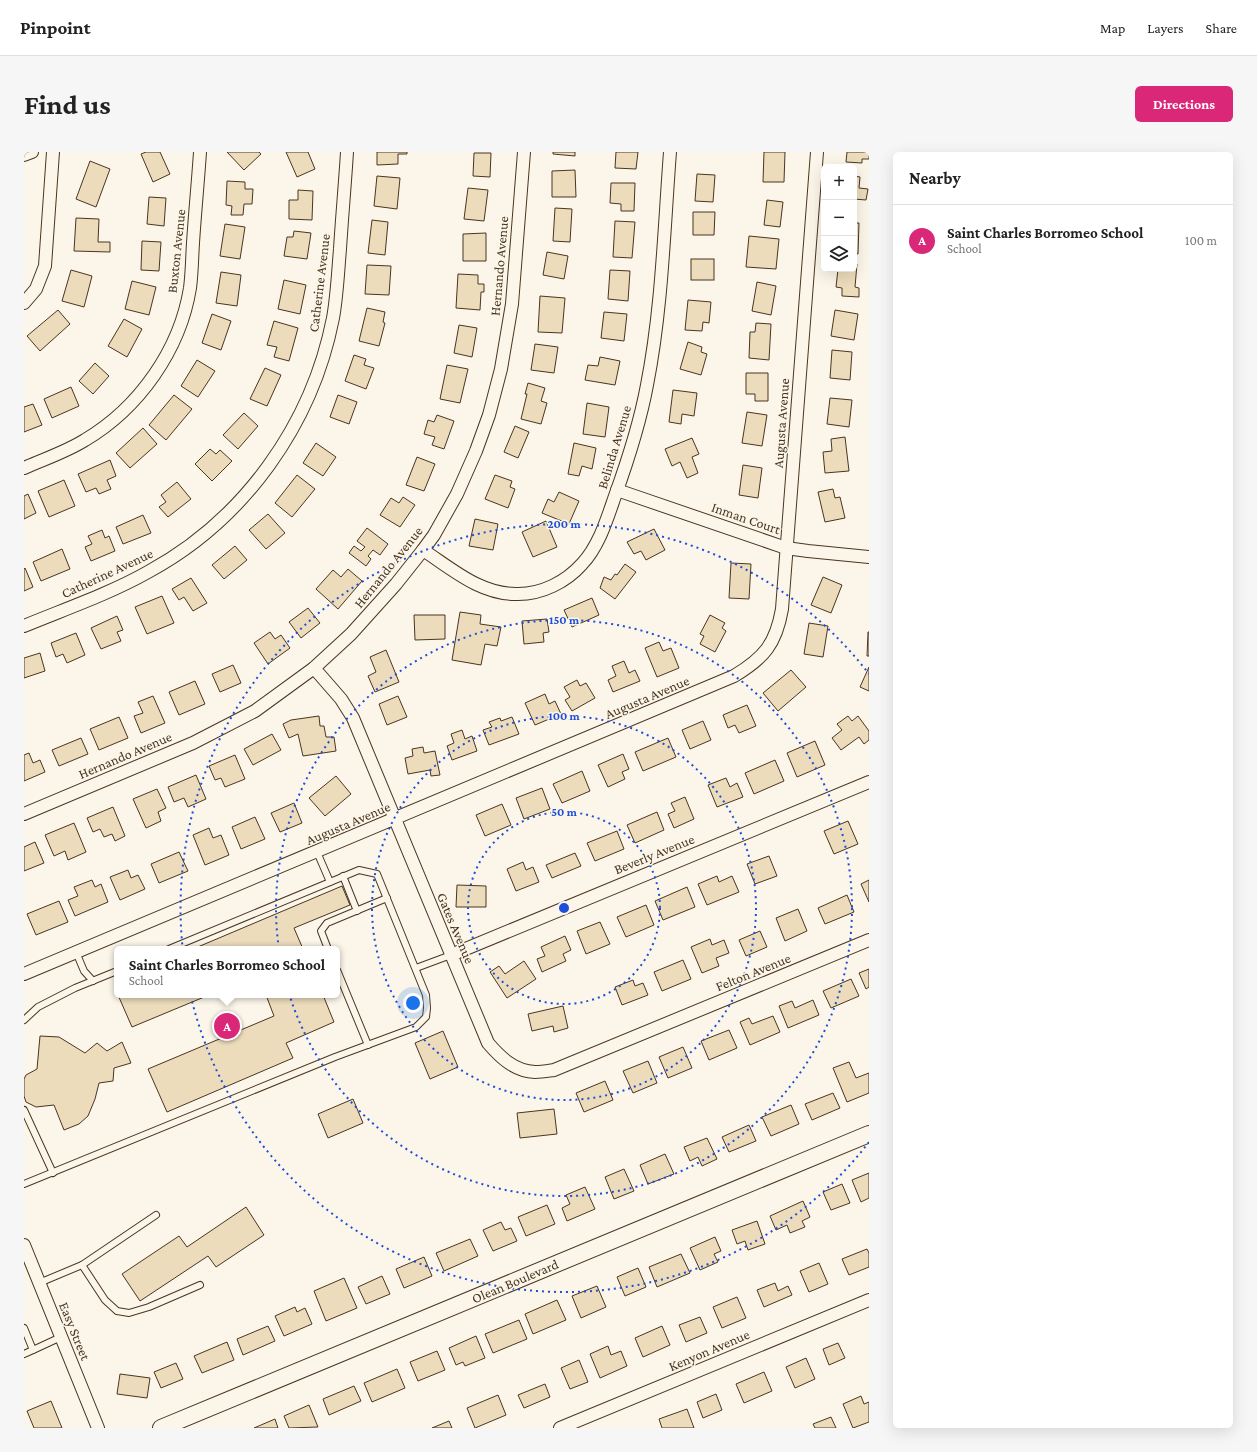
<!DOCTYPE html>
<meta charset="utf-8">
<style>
:root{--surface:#fff;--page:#f6f6f6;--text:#222;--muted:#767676;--line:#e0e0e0;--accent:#db2777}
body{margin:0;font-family:"Crimson Pro",serif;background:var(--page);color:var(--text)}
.controls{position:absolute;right:12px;top:12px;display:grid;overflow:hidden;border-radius:6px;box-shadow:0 4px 16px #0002}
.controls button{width:36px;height:36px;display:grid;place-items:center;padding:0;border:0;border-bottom:1px solid var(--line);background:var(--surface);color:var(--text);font:20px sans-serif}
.you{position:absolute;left:389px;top:851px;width:14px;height:14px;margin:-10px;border:3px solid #fff;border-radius:50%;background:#1a73e8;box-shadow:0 0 0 6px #1a73e833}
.badge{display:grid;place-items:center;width:26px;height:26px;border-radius:50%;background:var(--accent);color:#fff;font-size:13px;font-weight:700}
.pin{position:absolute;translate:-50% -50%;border:2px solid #fff;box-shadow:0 1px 4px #0006}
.popup{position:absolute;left:90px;top:794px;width:226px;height:52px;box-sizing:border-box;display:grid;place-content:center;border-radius:6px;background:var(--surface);filter:drop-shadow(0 1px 3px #0005);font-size:13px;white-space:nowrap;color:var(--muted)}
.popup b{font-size:15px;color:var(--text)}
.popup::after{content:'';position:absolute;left:50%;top:100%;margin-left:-8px;border:8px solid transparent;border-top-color:var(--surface)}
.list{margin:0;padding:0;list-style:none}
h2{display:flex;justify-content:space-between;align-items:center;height:52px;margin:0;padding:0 16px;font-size:17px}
h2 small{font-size:13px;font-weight:400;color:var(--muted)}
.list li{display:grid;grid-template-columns:26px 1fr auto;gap:12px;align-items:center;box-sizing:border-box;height:72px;padding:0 16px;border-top:1px solid var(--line)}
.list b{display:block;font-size:15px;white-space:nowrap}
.list p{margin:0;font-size:13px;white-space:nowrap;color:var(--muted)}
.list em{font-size:13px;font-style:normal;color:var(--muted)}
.icon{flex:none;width:22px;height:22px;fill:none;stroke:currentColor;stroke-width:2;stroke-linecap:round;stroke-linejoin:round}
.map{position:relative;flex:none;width:845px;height:1276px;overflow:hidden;border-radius:6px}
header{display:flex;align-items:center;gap:24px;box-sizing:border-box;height:56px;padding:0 20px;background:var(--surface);border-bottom:1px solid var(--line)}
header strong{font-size:19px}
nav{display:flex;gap:22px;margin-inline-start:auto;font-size:14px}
.intro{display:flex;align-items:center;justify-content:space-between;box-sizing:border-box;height:96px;padding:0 24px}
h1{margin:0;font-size:28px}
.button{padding:10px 18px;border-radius:6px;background:var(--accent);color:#fff;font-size:14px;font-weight:700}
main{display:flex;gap:24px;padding:0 24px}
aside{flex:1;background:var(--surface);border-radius:6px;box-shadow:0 4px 16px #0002}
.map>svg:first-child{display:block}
</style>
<header>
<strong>Pinpoint</strong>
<nav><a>Map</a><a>Layers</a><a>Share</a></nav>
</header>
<div class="intro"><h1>Find us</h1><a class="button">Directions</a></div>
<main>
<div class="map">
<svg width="845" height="1276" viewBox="0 0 845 1276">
<rect width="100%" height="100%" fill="#fbf6e9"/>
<g fill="#ecdcbc" stroke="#4a3520">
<polygon points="122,0 136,0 146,22 129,30 117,2"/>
<polygon points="203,0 235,0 237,2 220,18"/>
<polygon points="262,0 284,0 291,17 273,25"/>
<polygon points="353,0 383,0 383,2 374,2 374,12 353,13"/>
<polygon points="529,0 551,0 551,4 529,2"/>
<polygon points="592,0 614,0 612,17 591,16"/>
<polygon points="740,0 761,0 760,30 739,30"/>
<polygon points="823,0 845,0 845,7 838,7 838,11 822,10"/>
<polygon points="450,1 467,1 466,25 449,24"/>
<polygon points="66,9 86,17 72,55 52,47"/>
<polygon points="551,18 552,45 528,45 528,19"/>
<polygon points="673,22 691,23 689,50 671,49"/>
<polygon points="353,24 376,26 373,57 350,54"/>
<polygon points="830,24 836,25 835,36 844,37 842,48 830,47"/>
<polygon points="203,29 221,30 221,37 229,37 228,52 220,52 219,63 207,63 208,54 202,53"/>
<polygon points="587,31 611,31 610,59 597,59 597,52 586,51"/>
<polygon points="444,36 464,38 460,69 440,67"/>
<polygon points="274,38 289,39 288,68 265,67 265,48 274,48"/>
<polygon points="125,45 142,46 140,74 123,72"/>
<polygon points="743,48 759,50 756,75 740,73"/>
<polygon points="531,56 548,57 546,90 529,89"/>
<polygon points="669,60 691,60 690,83 669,83"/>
<polygon points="52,66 75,67 74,90 86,90 86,100 50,99"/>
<polygon points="348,68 364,70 361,103 344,101"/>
<polygon points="591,69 611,70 608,106 589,105"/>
<polygon points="830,71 835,71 834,102 830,101"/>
<polygon points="201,72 221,75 216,107 196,104"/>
<polygon points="270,79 287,81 283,107 260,104 263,85 269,85"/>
<polygon points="462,81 462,109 439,109 439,82"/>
<polygon points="725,84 755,87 752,117 722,115"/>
<polygon points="118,89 137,90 135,119 117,118"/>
<polygon points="523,100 544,104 540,127 519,123"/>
<rect x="667" y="107" width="23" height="21"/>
<polygon points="830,112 833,112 831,135 835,136 835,145 818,144 818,136 812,135 814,117 830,117"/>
<polygon points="343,113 367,114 365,143 341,142"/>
<polygon points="47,118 68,124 60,155 38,149"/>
<polygon points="586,118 606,119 604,149 584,147"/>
<polygon points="197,120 217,123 213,154 192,151"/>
<polygon points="434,122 454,123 454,132 460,132 460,140 457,140 456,158 432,156"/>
<polygon points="260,128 282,133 276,162 254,157"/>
<polygon points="108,129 132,135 125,163 101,157"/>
<polygon points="733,130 752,134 747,163 728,159"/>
<polygon points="516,144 541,146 538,181 514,180"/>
<polygon points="664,148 687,150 685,171 679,170 678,179 661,178"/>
<polygon points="343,156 361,160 359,170 361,171 355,194 335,189"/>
<polygon points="34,158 46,172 16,199 3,184"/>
<polygon points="811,158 834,162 830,188 807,184"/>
<polygon points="580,160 603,162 600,189 577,186"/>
<polygon points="188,162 207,169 197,198 178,191"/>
<polygon points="100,167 118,177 103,205 84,194"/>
<polygon points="250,169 274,176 265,209 250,205 253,195 243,193"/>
<polygon points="732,171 747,172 745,208 725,206 726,180 731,180"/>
<polygon points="435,173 453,176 448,205 430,201"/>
<polygon points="664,190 678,195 677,200 683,202 677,223 656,217"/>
<polygon points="511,192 534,195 530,221 507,218"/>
<polygon points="808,198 828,200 826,228 806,226"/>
<polygon points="330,203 342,207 340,213 350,216 342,237 321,229"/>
<polygon points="576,205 596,209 591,233 561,228 564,213 574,214"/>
<polygon points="173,208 191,219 174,245 157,234"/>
<polygon points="71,211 85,224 69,242 55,229"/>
<polygon points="423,213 444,217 436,251 416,247"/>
<polygon points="241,216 257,223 243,254 226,247"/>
<polygon points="722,221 744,221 744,249 731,249 731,242 722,242"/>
<polygon points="504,231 521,236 517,249 523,251 517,272 497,267 503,242 501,242"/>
<polygon points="47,235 55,254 28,266 20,247"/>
<polygon points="649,238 673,241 670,264 658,262 657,272 645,270"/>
<polygon points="150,243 168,257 142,288 125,273"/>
<polygon points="314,243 333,250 325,272 306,265"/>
<polygon points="806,246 828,248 825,275 803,272"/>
<polygon points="563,251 585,255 581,285 559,282"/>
<polygon points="9,252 18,273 0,280 0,255"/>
<polygon points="723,260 743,263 738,294 718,291"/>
<polygon points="220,261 234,274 214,297 199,283"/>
<polygon points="413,263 430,269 420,297 408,293 411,285 400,282 404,268 410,270"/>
<polygon points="491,274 505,280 494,306 480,300"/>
<polygon points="119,276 133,292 106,316 92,301"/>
<polygon points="821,285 825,319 801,321 799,300 808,299 807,287"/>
<polygon points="668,286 675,302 668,305 674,321 663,326 656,310 648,314 641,297"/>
<polygon points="292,291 312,305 299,324 279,311"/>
<polygon points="550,291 572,296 568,317 558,314 555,324 544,322"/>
<polygon points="186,297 192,302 196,298 208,309 188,329 171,312"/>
<polygon points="393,305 411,312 400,339 382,333"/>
<polygon points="86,308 92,324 83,328 87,337 75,342 72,336 62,340 54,322"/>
<polygon points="719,313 738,316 734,346 715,343"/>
<polygon points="273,323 291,337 268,365 251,351"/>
<polygon points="471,323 488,329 486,335 491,337 484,356 461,347"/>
<polygon points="40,328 51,354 25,365 14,339"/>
<polygon points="153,330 167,347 144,365 135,355 142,350 137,343"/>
<polygon points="809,337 811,346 816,345 821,366 801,370 794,340"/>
<polygon points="535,340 555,349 545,372 518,361 524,347 530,350"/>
<polygon points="4,342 12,361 0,367 0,344"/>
<polygon points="379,345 391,353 376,375 356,363 367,346 375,351"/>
<polygon points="244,362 261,381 242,397 225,378"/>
<polygon points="119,363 127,381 99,392 92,375"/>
<polygon points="451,367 474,372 469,398 445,394"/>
<polygon points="522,369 533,395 509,405 498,380"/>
<polygon points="343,376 364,392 356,403 349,398 344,404 347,407 342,414 325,401 330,394 337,399 341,395 333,389"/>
<polygon points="630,377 641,398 622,408 617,399 610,402 603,390"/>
<polygon points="78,378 81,386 85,384 91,399 67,409 61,395 68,392 64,384"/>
<polygon points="211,394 223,408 200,427 188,413"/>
<polygon points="38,397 46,417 17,429 9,410"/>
<polygon points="707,411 727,412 725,447 705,446"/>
<polygon points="601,412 612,420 591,447 576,436 580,425 587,428 591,422 593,423"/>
<polygon points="1,416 9,435 0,439 0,417"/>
<polygon points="324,417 338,429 314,457 292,437 309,418 317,425"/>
<polygon points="799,425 818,433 807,461 787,453"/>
<polygon points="167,426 183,451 169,459 160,445 155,448 148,437"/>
<polygon points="138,444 150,471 123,482 111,455"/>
<polygon points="568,446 575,463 548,475 540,458"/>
<polygon points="284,456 296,471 277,486 265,470"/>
<polygon points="436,460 457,463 456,472 477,475 473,494 461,492 457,513 428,508"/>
<polygon points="390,463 421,463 421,487 391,488"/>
<polygon points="686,463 701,471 698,476 702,479 691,500 676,492 680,484 676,482"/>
<polygon points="93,464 99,478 93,480 97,489 77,497 67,476"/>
<polygon points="523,467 525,480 519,481 520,490 500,492 498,469"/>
<polygon points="785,471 804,474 799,505 780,502"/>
<polygon points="246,480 251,487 257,483 266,496 244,512 230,491"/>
<polygon points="844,480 845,480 845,504 843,504"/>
<polygon points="52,481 61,503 43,511 39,502 32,505 27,491"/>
<polygon points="635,490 639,499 647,496 655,516 633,525 621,496"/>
<polygon points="362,498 375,530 351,540 344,524 352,520 346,505"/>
<polygon points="16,501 21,519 0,526 0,506"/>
<polygon points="600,509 605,521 611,518 616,529 589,540 584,528 592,524 588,514"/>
<polygon points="209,513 217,531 196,540 188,522"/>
<polygon points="845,515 845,539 836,535"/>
<polygon points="767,518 782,535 754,559 739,541"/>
<polygon points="553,528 556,534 562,531 571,546 548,559 541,548 546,545 540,535"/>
<polygon points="171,529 181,552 155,563 145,540"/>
<polygon points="521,542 525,552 531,549 537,562 511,573 501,551"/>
<polygon points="129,544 141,571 117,581 110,564 119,561 114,550"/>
<polygon points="374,544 383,565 363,573 355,552"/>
<polygon points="723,553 732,574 715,581 711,573 704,576 699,563"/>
<polygon points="295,564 296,574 300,574 302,585 310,585 312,599 279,604 274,582 265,586 259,572 267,568"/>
<polygon points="824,564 828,569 834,564 845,579 845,588 840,592 835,585 817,598 808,586 818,578 813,572"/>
<polygon points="95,565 104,586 75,598 66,577"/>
<polygon points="488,565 495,582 465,593 459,578 468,575 465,570 476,566 477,569"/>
<polygon points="679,569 687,588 666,597 658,578"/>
<polygon points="438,578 441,587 448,584 453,599 428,608 423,594 430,591 427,582"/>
<polygon points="248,582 257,598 229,613 220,597"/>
<polygon points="57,586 64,602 35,614 28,598"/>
<polygon points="644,586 652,605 619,619 611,600"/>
<polygon points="791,589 801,613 773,625 763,601"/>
<polygon points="399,595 400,601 411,599 416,623 407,624 406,618 384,622 381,606 389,604 388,597"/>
<polygon points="5,601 9,611 16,608 21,620 0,629 0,603"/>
<polygon points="599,602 605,617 598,620 601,627 584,635 574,613"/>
<polygon points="211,603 221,627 201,635 197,626 191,628 185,614"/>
<polygon points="751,608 760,629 730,642 721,621"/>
<polygon points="558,619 566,639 538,651 529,632"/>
<polygon points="172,623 182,647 164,655 160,646 150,650 144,635"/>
<polygon points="312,624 327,642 301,664 285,646"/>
<polygon points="702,626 706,635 713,631 719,645 693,655 684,633"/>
<polygon points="518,636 526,657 500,667 492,646"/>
<polygon points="133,637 142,656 134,660 137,669 122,676 109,647"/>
<polygon points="661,645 670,667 650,676 644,662 651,659 647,651"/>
<polygon points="270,651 278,671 256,680 247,661"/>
<polygon points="478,652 487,673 461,684 452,663"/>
<polygon points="89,655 101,684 91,689 88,682 80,685 76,677 69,680 63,666"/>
<polygon points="633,660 640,678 611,691 603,673"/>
<polygon points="231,665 241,687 217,697 208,675"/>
<polygon points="824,669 834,692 810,702 800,679"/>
<polygon points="50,671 62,700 44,708 41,699 30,704 21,683"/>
<polygon points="185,676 189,686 197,683 205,703 181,713 169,683"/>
<polygon points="593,679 600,697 571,709 563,691"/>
<polygon points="11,690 20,711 0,719 0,695"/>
<polygon points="155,700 164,719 135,731 127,712"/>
<polygon points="551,701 557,714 528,726 522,713"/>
<polygon points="745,704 753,724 731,732 723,712"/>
<polygon points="499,710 502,718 509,715 515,730 492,739 483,717"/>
<polygon points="104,718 107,726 114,723 121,737 96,748 86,725"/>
<polygon points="693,724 695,730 708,724 715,740 683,753 674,732"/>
<polygon points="68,728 71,735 77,732 84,750 51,764 44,748 54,744 50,735"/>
<polygon points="845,728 845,750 837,732"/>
<polygon points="433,733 462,734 462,755 432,755"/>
<polygon points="318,734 326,753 270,776 279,797 169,797"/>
<polygon points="663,735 671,755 639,768 631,749"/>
<polygon points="823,743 830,760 801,772 794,756"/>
<polygon points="35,749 44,770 12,783 3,762"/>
<polygon points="622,753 630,773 602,785 593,765"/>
<polygon points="774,757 783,779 761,789 752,766"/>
<polygon points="576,770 586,792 562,802 553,779"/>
<polygon points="736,779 743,795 722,804 715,788"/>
<polygon points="541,784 547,798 539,802 542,809 518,820 513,807 521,804 517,795"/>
<polygon points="686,787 688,793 700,788 705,801 692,806 695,814 678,821 667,795"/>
<polygon points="659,808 667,827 638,839 630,820"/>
<polygon points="500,809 512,827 483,846 466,820 475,814 481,822"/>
<polygon points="845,817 845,835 842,837 835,821"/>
<polygon points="827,827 835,844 807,856 799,839"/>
<polygon points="609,828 611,834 619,831 624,843 598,853 591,835"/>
<polygon points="94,843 185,843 108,875"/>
<polygon points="242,843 299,843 310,870 262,891 269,906 143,960 124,917 250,864"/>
<polygon points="789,848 795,863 764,876 755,854 768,849 771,856"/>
<polygon points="539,854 544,876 530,880 529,874 508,879 504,862"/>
<polygon points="749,864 756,880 726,893 716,870 725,866 728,872"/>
<polygon points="705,878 713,896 685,908 677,889"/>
<polygon points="419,879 434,915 406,927 391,891"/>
<polygon points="16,884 35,885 61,901 73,891 83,899 98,890 107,911 90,916 89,929 75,931 71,947 64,964 55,972 40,978 30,953 12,955 2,950 0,944 0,927 2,923 13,917"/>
<polygon points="659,895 668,916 644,926 635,905"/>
<polygon points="624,909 633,931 609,941 599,919"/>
<polygon points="825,910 832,926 845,921 845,941 823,950 809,916"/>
<polygon points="581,929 589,948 560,960 552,941"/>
<polygon points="809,941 816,956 788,968 781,952"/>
<polygon points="329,947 339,971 304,986 294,962"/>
<polygon points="767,953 775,972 747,984 738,965"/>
<polygon points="530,957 533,982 496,986 493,961"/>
<polygon points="725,973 732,989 705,1000 698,985"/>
<polygon points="683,986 693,1007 678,1014 674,1005 666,1009 660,995"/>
<polygon points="641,1002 650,1022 624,1032 616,1013"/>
<polygon points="600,1017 610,1039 590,1047 581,1025"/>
<polygon points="845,1021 845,1046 837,1050 828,1028"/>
<polygon points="818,1032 826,1051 807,1058 799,1040"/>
<polygon points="561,1035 571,1057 543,1069 538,1056 546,1052 542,1043"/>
<polygon points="779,1049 786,1065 778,1069 781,1075 766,1081 763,1073 752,1078 746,1064"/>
<polygon points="523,1053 531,1072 502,1084 494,1065"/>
<polygon points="222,1055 240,1083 192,1115 184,1104 116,1149 98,1122 155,1084 163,1095"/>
<polygon points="733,1069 741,1092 724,1098 721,1089 713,1092 708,1078"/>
<polygon points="477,1070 481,1078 487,1076 493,1089 469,1099 459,1078"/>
<polygon points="691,1085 697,1099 690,1102 694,1110 676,1118 666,1096"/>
<polygon points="446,1087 454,1104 420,1119 412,1101"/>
<polygon points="843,1097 845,1101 845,1115 825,1123 818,1107"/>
<polygon points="657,1102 666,1121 633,1135 625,1115"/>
<polygon points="400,1105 408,1124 380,1136 372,1117"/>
<polygon points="795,1111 804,1132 785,1140 776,1119"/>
<polygon points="614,1116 622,1135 601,1144 593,1125"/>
<polygon points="358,1124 366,1142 342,1152 334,1135"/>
<polygon points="320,1126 333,1156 302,1169 290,1139"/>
<polygon points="751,1131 754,1139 764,1134 768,1143 740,1155 733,1138"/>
<polygon points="573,1134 582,1155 557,1166 548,1144"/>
<polygon points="713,1145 722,1166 698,1176 689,1155"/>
<polygon points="533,1148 542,1168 509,1182 501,1162"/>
<polygon points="271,1155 273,1160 281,1156 288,1172 260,1184 251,1164"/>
<polygon points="676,1165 683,1181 662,1190 655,1173"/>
<polygon points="495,1168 503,1187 469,1201 461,1182"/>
<polygon points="244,1174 251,1189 219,1203 213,1187"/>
<polygon points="638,1174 646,1193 619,1205 611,1186"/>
<polygon points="452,1184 461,1206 441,1214 439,1210 432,1213 425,1196"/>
<polygon points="203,1190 210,1208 178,1221 170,1204"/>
<polygon points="814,1191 821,1206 805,1213 799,1197"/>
<polygon points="584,1194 587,1203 597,1199 603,1214 576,1226 566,1202"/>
<polygon points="413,1199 421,1218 394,1229 386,1210"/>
<polygon points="782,1206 791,1227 771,1236 762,1215"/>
<polygon points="555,1208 564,1230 546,1237 537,1216"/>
<polygon points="152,1211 159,1227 137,1236 130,1220"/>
<polygon points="373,1217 381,1236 348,1250 340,1231"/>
<polygon points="740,1220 748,1239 720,1251 712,1232"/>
<polygon points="96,1222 126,1226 123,1246 93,1242"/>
<polygon points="521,1232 526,1245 500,1256 494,1243"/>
<polygon points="330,1234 337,1249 305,1263 299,1247"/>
<polygon points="692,1242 698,1258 679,1266 673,1250"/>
<polygon points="474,1243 482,1263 451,1276 443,1256"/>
<polygon points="837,1244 840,1252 845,1250 845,1270 829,1276 819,1252"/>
<polygon points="27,1249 38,1276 10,1276 3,1259"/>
<polygon points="285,1253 294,1275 265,1276 260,1264"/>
<polygon points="663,1257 670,1276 638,1276 635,1267"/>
<polygon points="807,1265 812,1276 791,1276 789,1272"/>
<polygon points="251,1267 254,1276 230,1276"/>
<polygon points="425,1269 428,1276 408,1276"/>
</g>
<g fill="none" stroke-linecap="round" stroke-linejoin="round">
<g stroke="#4a3520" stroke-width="8">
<g id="lane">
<polyline points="293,700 306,730"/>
<polyline points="319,724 333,759"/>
<polyline points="304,797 297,779 303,771 363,746"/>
<polyline points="52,800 60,819 69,829"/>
<polyline points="392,816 427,803"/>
<polyline points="313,818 344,893"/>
<polyline points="0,868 14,855 51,836 93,819"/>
<polyline points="0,958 29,1021"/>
<polyline points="0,1032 311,905 392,875 402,865 403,856 402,843 353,722 335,718 145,797"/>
<polyline points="58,1113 81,1148 93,1159 105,1161 125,1155 176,1133"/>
<polyline points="15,1131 58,1113 132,1063"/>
<polyline points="0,1176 9,1198 37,1185"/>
<polyline points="0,1202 9,1198"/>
</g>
</g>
<g stroke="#4a3520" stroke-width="14">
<g id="street">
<polyline points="0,3 8,0"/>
<polyline points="0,151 12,137 21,114 29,0"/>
<path d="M0,316C20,307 42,300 61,288C115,256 156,198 166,136C168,121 168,106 169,91C171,60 174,30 176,0"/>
<polyline points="593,338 762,396 784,399 845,405"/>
<path d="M399,398C428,417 457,443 494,442C518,442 542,430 558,412C575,394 583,367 591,344C604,308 616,271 623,233C638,157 640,78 646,0"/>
<path d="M0,474C41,457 85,442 124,420C220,368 288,273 309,166C313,144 314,120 316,97C318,65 321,32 323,0"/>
<path d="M290,516L317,547L329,566L464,891C476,905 490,919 511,920C517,920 523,919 530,918L845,788"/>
<polyline points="0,662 169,591 231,559 290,516 327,482 372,432 399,398 410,383 433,342 452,299 465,263 477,217 488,152 500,0"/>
<polyline points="427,803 845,630"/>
<path d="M0,822L710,524C740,506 752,492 758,457L793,0"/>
<polyline points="0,1093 74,1276"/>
<polyline points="536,1276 845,1148"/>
</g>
</g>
<g stroke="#4a3520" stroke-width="18">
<polyline id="secondary" points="137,1276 845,982"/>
</g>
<use href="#lane" stroke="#fbf6e9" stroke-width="6"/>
<use href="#street" stroke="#fbf6e9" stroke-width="12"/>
<use href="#secondary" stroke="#fbf6e9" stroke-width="16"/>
</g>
<g fill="none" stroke="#1d4ed8" stroke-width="2" stroke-dasharray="2 4">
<circle cx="540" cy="756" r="96"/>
<circle cx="540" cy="756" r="192"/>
<circle cx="540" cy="756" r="288"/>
<path d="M845 990A384 384 0 1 1 845 522"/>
</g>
<g text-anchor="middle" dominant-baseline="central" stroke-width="3" stroke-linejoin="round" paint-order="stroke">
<g font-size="14" fill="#4a3520" stroke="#fbf6e9">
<text transform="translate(152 99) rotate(-84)">Buxton Avenue</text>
<text transform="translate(475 114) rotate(-85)">Hernando Avenue</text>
<text transform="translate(295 131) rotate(-83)">Catherine Avenue</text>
<text transform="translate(757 271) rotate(-86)">Augusta Avenue</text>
<text transform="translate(590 295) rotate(-73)">Belinda Avenue</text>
<text transform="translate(722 366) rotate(19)">Inman Court</text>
<text transform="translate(364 415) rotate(-51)">Hernando Avenue</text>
<text transform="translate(83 421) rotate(-25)">Catherine Avenue</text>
<text transform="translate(623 545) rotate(-23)">Augusta Avenue</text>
<text transform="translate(101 603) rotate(-23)">Hernando Avenue</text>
<text transform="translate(324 671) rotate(-23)">Augusta Avenue</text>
<text transform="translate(630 702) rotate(-22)">Beverly Avenue</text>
<text transform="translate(432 776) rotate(67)">Gates Avenue</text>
<text transform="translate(729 820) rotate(-22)">Felton Avenue</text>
<text transform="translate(491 1129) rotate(-23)">Olean Boulevard</text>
<text transform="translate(51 1179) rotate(68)">Easy Street</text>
<text transform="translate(685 1198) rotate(-23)">Kenyon Avenue</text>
</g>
</g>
<circle cx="540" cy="756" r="6" fill="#1d4ed8" stroke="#fbf6e9" stroke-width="2"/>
<g font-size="12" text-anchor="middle" font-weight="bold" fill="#1d4ed8" stroke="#fbf6e9" stroke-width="3" stroke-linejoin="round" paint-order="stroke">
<text x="540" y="376">200 m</text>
<text x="540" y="472">150 m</text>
<text x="540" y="568">100 m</text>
<text x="540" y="664">50 m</text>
</g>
</svg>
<div class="controls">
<button>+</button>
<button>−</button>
<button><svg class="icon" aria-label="layers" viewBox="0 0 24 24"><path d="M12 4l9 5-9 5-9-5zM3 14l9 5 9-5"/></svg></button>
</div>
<div class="you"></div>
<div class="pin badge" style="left:203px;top:874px">A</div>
<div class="popup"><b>Saint Charles Borromeo School</b>School</div>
</div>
<aside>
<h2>Nearby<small></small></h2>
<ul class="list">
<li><span class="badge">A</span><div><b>Saint Charles Borromeo School</b><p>School</p></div><em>100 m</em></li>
</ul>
</aside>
</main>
